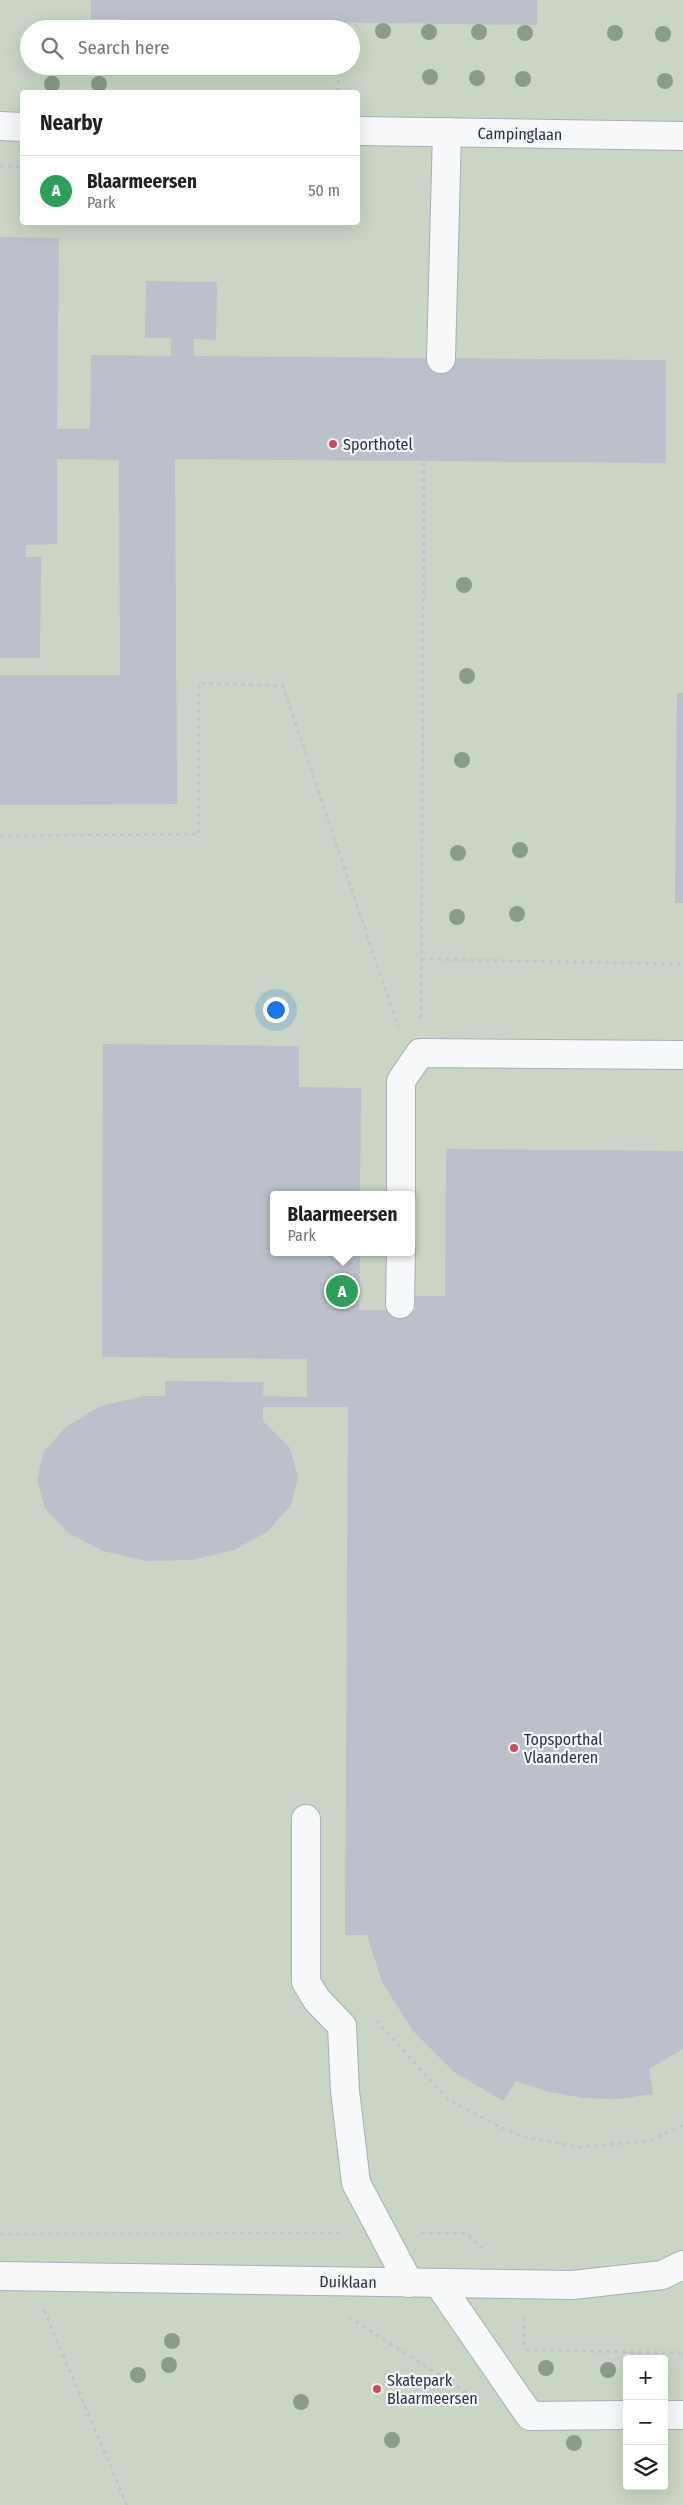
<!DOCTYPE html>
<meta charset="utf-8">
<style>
:root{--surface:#fff;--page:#f2f2f2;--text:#202124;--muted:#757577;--line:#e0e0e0;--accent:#d1495b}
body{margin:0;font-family:"Fira Sans Condensed",sans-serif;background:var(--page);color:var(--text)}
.controls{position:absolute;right:15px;bottom:15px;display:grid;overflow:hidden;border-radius:5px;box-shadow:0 5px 20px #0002}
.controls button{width:45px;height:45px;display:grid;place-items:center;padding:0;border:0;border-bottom:1px solid var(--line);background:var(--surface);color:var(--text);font:25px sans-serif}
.you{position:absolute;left:275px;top:1009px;width:18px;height:18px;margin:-12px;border:4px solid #fff;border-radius:50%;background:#1a73e8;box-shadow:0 0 0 8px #1a73e833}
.badge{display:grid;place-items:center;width:32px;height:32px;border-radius:50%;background:var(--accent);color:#fff;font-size:16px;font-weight:700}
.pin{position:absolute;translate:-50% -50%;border:2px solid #fff;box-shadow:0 1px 5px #0006}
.popup{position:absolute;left:270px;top:1191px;width:145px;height:65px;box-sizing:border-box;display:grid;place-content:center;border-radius:5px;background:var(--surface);filter:drop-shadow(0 1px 4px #0005);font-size:16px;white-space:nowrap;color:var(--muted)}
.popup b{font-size:19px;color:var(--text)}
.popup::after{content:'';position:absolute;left:50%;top:100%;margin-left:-10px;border:10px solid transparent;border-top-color:var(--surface)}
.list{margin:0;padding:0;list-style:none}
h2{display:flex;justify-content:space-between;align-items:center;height:65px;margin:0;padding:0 20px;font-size:21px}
h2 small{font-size:16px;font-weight:400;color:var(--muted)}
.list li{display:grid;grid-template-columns:32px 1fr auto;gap:15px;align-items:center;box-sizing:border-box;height:70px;padding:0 20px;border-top:1px solid var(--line)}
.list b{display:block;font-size:19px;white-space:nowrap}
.list p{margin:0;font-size:16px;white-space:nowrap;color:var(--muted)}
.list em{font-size:16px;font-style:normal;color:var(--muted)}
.icon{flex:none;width:28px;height:28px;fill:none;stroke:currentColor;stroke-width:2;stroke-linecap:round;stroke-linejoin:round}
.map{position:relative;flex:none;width:683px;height:2505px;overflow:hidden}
.search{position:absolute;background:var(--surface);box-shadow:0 5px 20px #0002;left:20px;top:20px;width:340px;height:55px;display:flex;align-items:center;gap:12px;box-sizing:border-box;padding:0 18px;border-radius:28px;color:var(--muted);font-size:19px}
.panel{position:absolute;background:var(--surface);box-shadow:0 5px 20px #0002;left:20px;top:90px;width:340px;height:135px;border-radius:5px}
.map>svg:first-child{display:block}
</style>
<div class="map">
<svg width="683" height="2505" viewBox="0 0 683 2505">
<rect width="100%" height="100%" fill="#e4e7ec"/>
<path fill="#c9d6c5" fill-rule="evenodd" d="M0,0H683V2505H0ZM29,29H351V66H29ZM22,92H358V222H22ZM273,1195H411V1252H273ZM627,2359H664V2486H627Z"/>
<g fill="#bbc0ca">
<polygon points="91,0 537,0 537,25 91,19"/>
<polygon points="0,237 59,238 57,429 90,429 91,355 171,356 171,338 145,338 146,281 217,282 216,340 194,339 194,356 666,360 666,463 175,459 177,804 0,805 0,675 120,675 119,460 57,459 57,544 26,545 26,557 41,557 40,658 0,658"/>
<polygon points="677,693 683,693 683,903 675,903"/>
<polygon points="103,1044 299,1046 299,1087 361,1088 360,1195 273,1195 273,1252 360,1252 359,1310 415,1311 415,1296 445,1296 446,1149 683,1151 683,2049 649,2069 653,2094 619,2099 583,2098 549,2092 516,2081 503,2101 454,2072 413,2031 382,1982 367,1935 345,1935 348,1407 263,1407 263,1421 290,1448 298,1477 291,1505 268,1531 234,1550 191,1560 146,1561 103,1551 68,1533 45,1508 37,1480 44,1451 67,1426 101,1406 144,1396 165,1396 165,1381 264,1382 263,1396 307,1397 307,1359 102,1357"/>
</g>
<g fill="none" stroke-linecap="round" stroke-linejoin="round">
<g stroke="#a9aeb7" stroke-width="30">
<g id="minor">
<polyline points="0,126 22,127"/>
<polyline points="358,131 683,136"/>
<polyline points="441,359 447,132"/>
<polyline points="401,1195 401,1081 420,1053 683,1055"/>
<polyline points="400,1304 401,1252"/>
<polyline points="306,1819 306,1982 317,2000 342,2026 345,2091 356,2183 409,2283"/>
<polyline points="0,2276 573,2285 662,2275 683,2265"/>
<polyline points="439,2284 530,2416 627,2415"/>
<polyline points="664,2415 683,2415"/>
</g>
</g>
<g stroke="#c2c5cb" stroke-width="3" stroke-dasharray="4 4" stroke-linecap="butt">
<polyline points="340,29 340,22"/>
<polyline points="338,92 339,66"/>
<polyline points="0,166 22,167"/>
<polyline points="0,836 199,834 199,683 283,686 398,1027"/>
<polyline points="421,959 683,964"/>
<polyline points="421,1018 424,462"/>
<polyline points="375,2022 378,2022 448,2100 519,2136 580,2147 649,2141 683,2125"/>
<polyline points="421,2233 466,2233 483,2249"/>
<polyline points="0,2234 344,2233"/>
<polyline points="44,2310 127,2505"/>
<polyline points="349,2317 472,2396"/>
<polyline points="524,2317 524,2346"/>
<polyline points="526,2350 683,2353"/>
</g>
<use href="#minor" stroke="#f7f8fa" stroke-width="28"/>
</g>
<g fill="#899d89">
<circle cx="383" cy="31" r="8"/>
<circle cx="429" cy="32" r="8"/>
<circle cx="479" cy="32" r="8"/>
<circle cx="525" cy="33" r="8"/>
<circle cx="615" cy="33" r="8"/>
<circle cx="663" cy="34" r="8"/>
<circle cx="430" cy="77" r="8"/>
<circle cx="477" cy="78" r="8"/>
<circle cx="523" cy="79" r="8"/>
<circle cx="665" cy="81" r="8"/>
<circle cx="52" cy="84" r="8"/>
<circle cx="99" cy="84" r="8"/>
<circle cx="464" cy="585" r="8"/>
<circle cx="467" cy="676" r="8"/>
<circle cx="462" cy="760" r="8"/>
<circle cx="520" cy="850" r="8"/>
<circle cx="458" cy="853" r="8"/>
<circle cx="517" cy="914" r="8"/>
<circle cx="457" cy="917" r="8"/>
<circle cx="172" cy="2341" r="8"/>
<circle cx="169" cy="2365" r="8"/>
<circle cx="546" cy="2368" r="8"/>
<circle cx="608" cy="2370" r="8"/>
<circle cx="138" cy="2375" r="8"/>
<circle cx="301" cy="2402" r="8"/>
<circle cx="392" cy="2440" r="8"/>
<circle cx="574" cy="2443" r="8"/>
</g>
<g fill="#d1495b" stroke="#f4f6f9" stroke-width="2">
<circle cx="333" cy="444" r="5"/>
<circle cx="514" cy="1748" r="5"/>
<circle cx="377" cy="2389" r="5"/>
</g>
<g text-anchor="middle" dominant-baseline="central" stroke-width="4.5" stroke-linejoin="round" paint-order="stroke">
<g font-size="16" fill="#2b3445" stroke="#f4f6f9">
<text transform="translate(520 134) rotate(1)">Campinglaan</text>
<text transform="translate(348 2282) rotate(1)">Duiklaan</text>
</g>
<g font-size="16" fill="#2b3445" stroke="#f4f6f9" text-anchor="start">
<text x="343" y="444">Sporthotel</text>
<text x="524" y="1739">Topsporthal<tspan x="524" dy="18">Vlaanderen</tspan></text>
<text x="387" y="2380">Skatepark<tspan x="387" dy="18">Blaarmeersen</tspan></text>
</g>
</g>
</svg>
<div class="controls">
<button>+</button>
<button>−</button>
<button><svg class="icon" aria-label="layers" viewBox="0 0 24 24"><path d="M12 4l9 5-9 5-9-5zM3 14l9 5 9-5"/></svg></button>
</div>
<div class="you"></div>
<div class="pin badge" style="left:342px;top:1291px;background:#2e9e5b">A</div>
<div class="popup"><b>Blaarmeersen</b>Park</div>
<div class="search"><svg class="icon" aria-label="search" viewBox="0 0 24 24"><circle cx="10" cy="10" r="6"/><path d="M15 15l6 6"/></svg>Search here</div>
<section class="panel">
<h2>Nearby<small></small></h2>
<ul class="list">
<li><span class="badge" style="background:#2e9e5b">A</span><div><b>Blaarmeersen</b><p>Park</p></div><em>50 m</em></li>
</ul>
</section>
</div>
